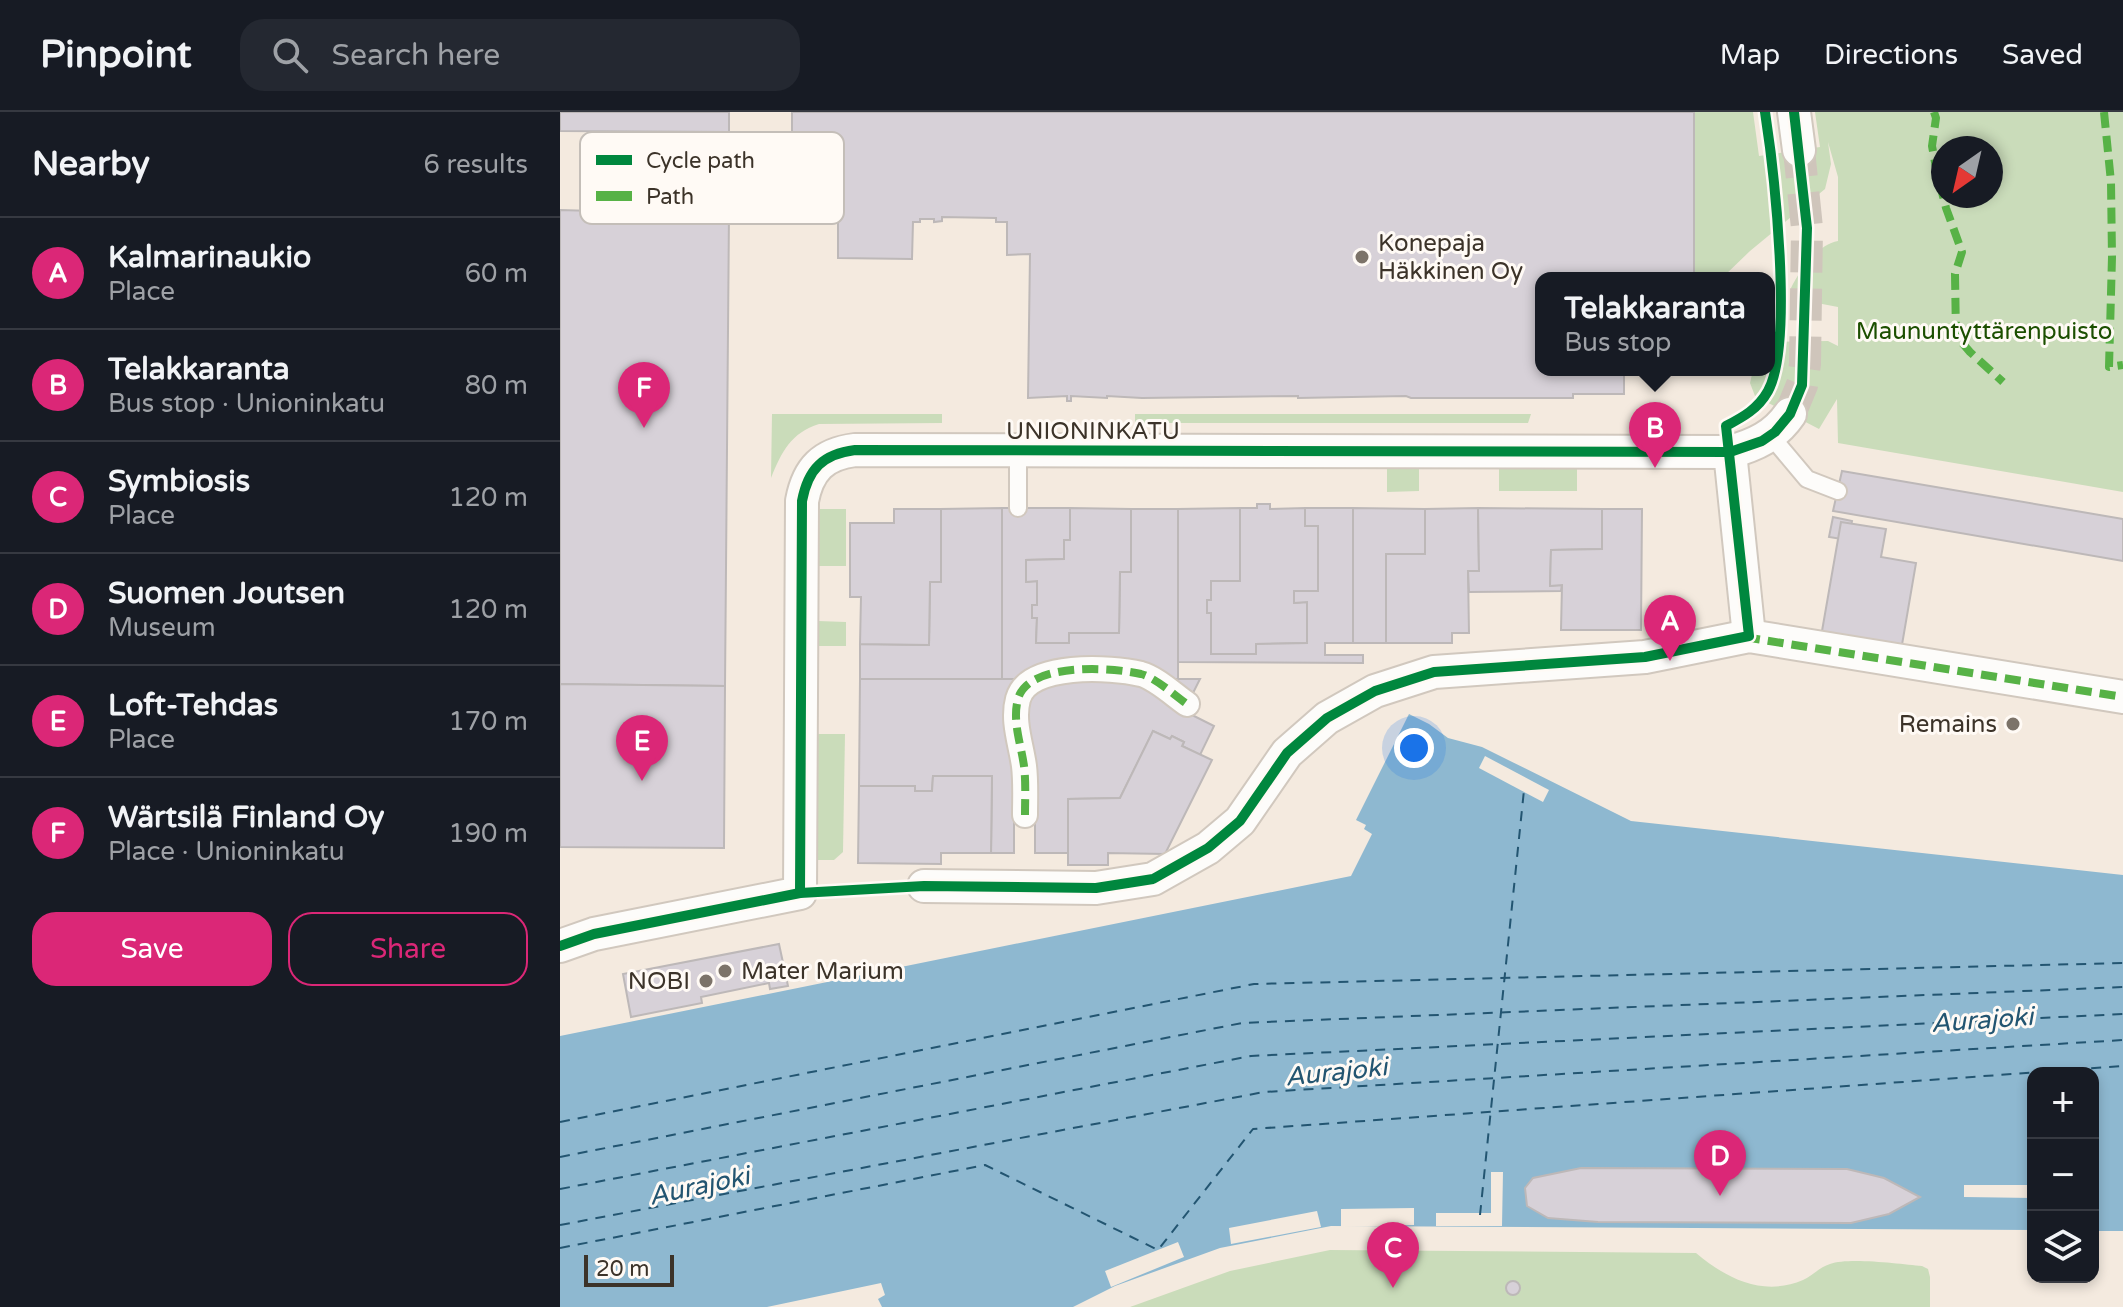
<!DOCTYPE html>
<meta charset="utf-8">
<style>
:root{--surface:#171b24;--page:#242831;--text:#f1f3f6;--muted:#9ea1a6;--line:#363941;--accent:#db2777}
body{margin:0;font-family:"Varela Round",sans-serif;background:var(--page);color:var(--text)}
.controls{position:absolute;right:24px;bottom:24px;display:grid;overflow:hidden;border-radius:16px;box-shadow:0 4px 12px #0003}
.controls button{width:72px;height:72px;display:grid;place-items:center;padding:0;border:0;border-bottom:2px solid var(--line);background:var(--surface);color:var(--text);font:40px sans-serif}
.compass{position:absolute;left:1371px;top:24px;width:72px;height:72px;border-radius:50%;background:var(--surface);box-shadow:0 4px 12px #0003;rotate:214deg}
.scale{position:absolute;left:24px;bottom:20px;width:90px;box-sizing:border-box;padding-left:8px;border:4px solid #3c3329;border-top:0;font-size:22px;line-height:28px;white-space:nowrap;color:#3c3329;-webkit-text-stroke:6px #fffaf5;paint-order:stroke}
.you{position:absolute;left:854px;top:636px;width:28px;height:28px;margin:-20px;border:6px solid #fff;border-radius:50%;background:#1a73e8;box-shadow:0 0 0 12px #1a73e833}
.badge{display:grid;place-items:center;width:52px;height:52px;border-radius:50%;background:var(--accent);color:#fff;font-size:26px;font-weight:700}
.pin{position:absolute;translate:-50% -66px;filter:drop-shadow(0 2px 4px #0008)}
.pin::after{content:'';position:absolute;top:42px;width:28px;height:24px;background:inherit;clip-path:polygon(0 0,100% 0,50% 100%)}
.popup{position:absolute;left:975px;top:160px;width:240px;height:104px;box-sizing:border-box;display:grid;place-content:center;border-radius:16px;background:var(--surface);filter:drop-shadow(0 2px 6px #0005);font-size:26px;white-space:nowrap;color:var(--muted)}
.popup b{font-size:30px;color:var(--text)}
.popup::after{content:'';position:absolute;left:50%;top:100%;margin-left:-16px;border:16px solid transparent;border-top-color:var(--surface)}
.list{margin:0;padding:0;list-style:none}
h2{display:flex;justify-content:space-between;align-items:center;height:104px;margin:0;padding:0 32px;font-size:34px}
h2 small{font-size:26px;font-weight:400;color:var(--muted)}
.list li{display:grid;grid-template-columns:52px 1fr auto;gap:24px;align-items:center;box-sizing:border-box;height:112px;padding:0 32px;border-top:2px solid var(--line)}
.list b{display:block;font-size:30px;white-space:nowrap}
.list p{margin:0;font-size:26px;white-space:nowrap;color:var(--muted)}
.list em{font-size:26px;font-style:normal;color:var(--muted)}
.actions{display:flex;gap:16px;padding:24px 32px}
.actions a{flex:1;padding:18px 0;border:2px solid var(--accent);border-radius:24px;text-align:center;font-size:28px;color:var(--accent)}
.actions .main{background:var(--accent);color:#fff}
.icon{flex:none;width:44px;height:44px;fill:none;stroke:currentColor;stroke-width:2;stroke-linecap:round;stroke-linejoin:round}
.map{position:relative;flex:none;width:1563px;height:1195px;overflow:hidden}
header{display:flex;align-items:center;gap:48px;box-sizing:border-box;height:112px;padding:0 40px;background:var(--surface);border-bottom:2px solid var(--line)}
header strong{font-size:38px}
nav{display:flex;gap:44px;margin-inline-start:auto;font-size:28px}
.search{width:560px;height:72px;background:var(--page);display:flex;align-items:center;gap:20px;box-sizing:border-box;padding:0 28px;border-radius:24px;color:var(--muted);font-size:30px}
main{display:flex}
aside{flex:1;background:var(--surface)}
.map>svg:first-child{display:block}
</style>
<header>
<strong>Pinpoint</strong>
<div class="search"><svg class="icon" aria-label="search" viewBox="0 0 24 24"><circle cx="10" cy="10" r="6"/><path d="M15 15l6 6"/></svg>Search here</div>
<nav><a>Map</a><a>Directions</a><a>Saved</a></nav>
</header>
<main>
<aside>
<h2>Nearby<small>6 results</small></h2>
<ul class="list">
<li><span class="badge">A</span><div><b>Kalmarinaukio</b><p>Place</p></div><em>60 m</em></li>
<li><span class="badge">B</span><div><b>Telakkaranta</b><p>Bus stop · Unioninkatu</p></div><em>80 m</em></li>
<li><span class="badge">C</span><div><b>Symbiosis</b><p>Place</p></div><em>120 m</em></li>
<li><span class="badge">D</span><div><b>Suomen Joutsen</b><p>Museum</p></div><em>120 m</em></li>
<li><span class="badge">E</span><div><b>Loft-Tehdas</b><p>Place</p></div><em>170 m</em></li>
<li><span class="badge">F</span><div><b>Wärtsilä Finland Oy</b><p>Place · Unioninkatu</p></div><em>190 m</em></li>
</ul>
<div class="actions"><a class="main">Save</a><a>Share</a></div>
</aside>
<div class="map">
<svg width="1563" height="1195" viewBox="0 0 1563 1195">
<rect width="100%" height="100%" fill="#f4eadf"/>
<g fill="#cadcba" fill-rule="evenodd">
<path d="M1134,0H1193L1199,44L1260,35L1255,0H1563V380L1278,331L1277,287L1259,317L1195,284L1190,271L1193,258H1209V230L1268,229L1278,234V195L1236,187L1231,176C1240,158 1257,133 1278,129V65L1268,30L1271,52L1265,77L1190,139L1162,166H1134ZM1383,36H1431V84H1383Z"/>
<path d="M212,302H382V311L259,312C231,321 222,339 211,366Z"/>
<polygon points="575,302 971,302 968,311 575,311"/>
<polygon points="827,354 859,354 859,379 827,380"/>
<rect x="939" y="354" width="78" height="25"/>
<rect x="258" y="397" width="28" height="57"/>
<polygon points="258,509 286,510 286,534 258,534"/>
<polygon points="257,622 285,622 283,740 274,748 257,748"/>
<path d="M770,1138L1136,1141C1167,1167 1203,1185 1243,1168C1252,1164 1260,1155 1270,1152C1289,1145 1340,1152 1362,1154L1368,1157L1370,1165V1195H570L670,1159Z"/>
</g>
<polygon fill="#8eb8d0" points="849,602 869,612 888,626 922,635 1071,709 1563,763 1563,1119 1533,1119 1533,961 1473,961 1473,1118 771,1114 660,1136 555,1174 513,1195 322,1195 318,1187 325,1183 321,1171 207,1195 0,1195 0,924 791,764 812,722 804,717 806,713 796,708"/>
<g fill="#f4eadf">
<polygon points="925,644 989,678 983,690 919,656"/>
<polygon points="931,1060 943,1060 942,1114 876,1114 876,1101 931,1101"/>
<polygon points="1404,1073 1473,1073 1473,1086 1404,1085"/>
<polygon points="854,1096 854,1113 781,1115 781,1097"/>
<polygon points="757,1099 761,1115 671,1132 669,1116"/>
<polygon points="618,1130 624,1145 551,1175 545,1159"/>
</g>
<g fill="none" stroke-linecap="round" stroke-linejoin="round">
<g stroke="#235571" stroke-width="2" stroke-dasharray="10 8" stroke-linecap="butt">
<polyline points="0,1010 694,872 1563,851"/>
<polyline points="0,1045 682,911 1563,875"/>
<polyline points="0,1077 691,944 1563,902"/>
<polyline points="920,1103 964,678"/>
<polyline points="0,1113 704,980 1563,928"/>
<polyline points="0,1136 425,1053 598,1138 693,1017 1563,954"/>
</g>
</g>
<g fill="#d7d1d8" stroke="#bdb8b8" stroke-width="2">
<polygon points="0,0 169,0 169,20 0,19"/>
<polygon points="232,0 1134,0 1134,166 981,166 981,258 1064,258 1064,282 1013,282 1013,286 851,286 846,284 738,286 738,284 582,286 547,284 547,286 511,284 511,289 507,289 507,284 468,286 470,142 447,143 447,110 436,110 436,106 382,105 382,109 374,110 374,107 360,107 360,110 353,110 352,147 278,146 278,105 268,105 267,109 232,107"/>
<polygon points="68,70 93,70 92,100 169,100 165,574 0,572 0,98 67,100"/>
<polygon points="1282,359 1563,407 1563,449 1273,399"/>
<polygon points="697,392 710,392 710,397 745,396 745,414 758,414 758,479 734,479 734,491 747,490 747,531 696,532 696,542 651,542 651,501 647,501 647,488 651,488 651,469 680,469 680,396 697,396"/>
<polygon points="442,396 442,567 300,567 300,532 369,533 370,470 381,470 381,397"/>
<polygon points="442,396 510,396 510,428 504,428 504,447 466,448 466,470 477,469 477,493 472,493 472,506 477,506 476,531 509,531 509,521 559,521 560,460 571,460 571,397 618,397 618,567 442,567"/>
<polygon points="510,396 571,397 571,460 560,460 559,521 509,521 509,531 476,531 477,506 472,506 472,493 477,493 477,469 466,470 466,448 504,447 504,428 510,428"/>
<polygon points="680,396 680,469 651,469 651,488 647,488 647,501 651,501 651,542 696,542 696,532 747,531 747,490 734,491 734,479 758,479 758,414 745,414 745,396 793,396 793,531 765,531 765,543 803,543 803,551 618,550 618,397"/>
<polygon points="793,396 865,397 865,442 826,442 826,531 793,531"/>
<polygon points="918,396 919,459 908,459 909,521 892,521 892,531 826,531 826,442 865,442 865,397"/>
<polygon points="918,396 1042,397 1042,437 991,438 990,474 1002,473 1001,479 909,480 908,459 919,459"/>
<polygon points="334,397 381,397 381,470 370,470 369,533 300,532 301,485 290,485 290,411 334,411"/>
<polygon points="1042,397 1082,397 1081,518 1001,518 1002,473 990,474 991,438 1042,437"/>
<polygon points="1273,405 1292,409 1288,428 1269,425"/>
<polygon points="1281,410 1326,417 1321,445 1356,451 1338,556 1258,542"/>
<polygon points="300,567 468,567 454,704 454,741 431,741 432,664 373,664 372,679 355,679 355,674 299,674"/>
<polygon points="468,567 640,567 624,599 654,614 640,643 622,634 624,630 612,624 610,627 593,619 560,686 508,687 508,741 475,741 475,704 465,703"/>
<polygon points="0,572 165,574 164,736 0,735"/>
<polygon points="593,619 610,627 612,624 624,630 622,634 652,648 605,742 548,741 548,753 508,753 508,687 560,686"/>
<polygon points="373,664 432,664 431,741 381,741 381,752 298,751 299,674 355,674 355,679 372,679"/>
<polygon points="219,832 228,874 210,877 209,871 141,885 142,891 71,905 63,862"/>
<polygon points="1021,1056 1287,1057 1324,1066 1360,1085 1329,1102 1291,1111 1038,1110 988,1106 967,1094 965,1076 973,1066"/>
<circle cx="953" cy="1176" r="7"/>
</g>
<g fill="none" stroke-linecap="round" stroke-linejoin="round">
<polyline stroke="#cfc5bb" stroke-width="32" stroke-dasharray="32 16" stroke-linecap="butt" points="1230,302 1242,273 1245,252 1247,116 1239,38"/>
<g stroke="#d1c8be" stroke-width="20">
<g id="service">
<polyline points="1210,323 1247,367 1278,379"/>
<polyline points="458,396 458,339"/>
</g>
</g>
<g stroke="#d1c8be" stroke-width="28">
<path id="pedestrian" d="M465,703C465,687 466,670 464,654C461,632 452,609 458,587C468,550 551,555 581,562C596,566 614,583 627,592"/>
</g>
<g stroke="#d1c8be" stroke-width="36">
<g id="minor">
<polyline points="1234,0 1239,38"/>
<polyline points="1170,340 1189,524"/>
<polyline points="364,774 536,776 593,767 648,736 680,709 727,641 767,606 815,579 874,560 1085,545 1189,524 1563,585"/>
<path d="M0,834L34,822L240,781L242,389C248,357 263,342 295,338L1170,340C1195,333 1215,324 1230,302"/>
</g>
</g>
<use href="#service" stroke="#fdfcfa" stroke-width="16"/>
<use href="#pedestrian" stroke="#fdfcfa" stroke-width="24"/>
<use href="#minor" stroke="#fdfcfa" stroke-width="32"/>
<g stroke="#57b246" stroke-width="8" stroke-dasharray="16 8" stroke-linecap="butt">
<polyline points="1374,0 1376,6 1372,34 1377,61 1386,96 1402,140 1395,162 1396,224 1410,240 1443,270"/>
<polyline points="1544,0 1551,70 1552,145 1549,255 1563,253"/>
<polyline points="1184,525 1563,585"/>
<path d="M465,703C465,687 466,670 464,654C461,632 452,609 458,587C468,550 551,555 581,562C596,566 614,583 627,592"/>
</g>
<g stroke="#fffaf5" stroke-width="15">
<g id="cycleway">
<path d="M240,781L242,389C248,357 263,342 295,338L1170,340L1202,329L1215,320L1230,302L1242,273L1247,116L1234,0"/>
<path d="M0,834L34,822L240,781L364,774L536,776L593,767L648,736L680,709L727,641L767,606L815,579L874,560L1085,545L1189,524L1166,314C1183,305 1198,297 1208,279C1234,231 1214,58 1205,0"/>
</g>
</g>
<use href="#cycleway" stroke="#00873e" stroke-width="10"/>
</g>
<g fill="#7c7369" stroke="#fffaf5" stroke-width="3">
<circle cx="802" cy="145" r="8"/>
<circle cx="1453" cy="612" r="8"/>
<circle cx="165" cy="859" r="8"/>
<circle cx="146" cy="869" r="8"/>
</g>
<g text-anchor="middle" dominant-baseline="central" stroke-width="6" stroke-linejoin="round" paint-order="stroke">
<g font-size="24" fill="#3c3329" stroke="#fffaf5" text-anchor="start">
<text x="818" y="131">Konepaja<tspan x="818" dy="28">Häkkinen Oy</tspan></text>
<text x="1437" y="612" text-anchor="end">Remains</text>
<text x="181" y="859">Mater Marium</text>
<text x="130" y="869" text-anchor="end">NOBI</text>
</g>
<g font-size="24" fill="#1c4f00" stroke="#fffaf5">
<text x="1424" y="219">Maununtyttärenpuisto</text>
</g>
<g font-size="24" fill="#3c3329" stroke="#fffaf5">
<text x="533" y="319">UNIONINKATU</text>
</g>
<g font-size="26" font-style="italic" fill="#235571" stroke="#fffaf5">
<text transform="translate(1422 908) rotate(-4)">Aurajoki</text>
<text transform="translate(776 960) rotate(-6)">Aurajoki</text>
<text transform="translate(139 1074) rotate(-12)">Aurajoki</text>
</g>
</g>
<rect x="20" y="20" width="264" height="92" rx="12" fill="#fffaf5" stroke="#c4beb8" stroke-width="2"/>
<rect x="36" y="43" width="36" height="10" fill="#00873e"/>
<rect x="36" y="79" width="36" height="10" fill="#57b246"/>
<g font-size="22" fill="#3c3329">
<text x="86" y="56">Cycle path</text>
<text x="86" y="92">Path</text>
</g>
</svg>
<div class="controls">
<button>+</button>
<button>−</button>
<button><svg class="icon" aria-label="layers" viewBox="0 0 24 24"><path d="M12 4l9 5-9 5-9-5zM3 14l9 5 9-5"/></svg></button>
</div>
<svg class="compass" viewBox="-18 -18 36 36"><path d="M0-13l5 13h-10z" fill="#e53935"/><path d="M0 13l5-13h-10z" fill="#9ea1a6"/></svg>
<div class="scale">20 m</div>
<div class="you"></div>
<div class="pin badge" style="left:1110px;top:549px">A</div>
<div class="pin badge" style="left:1095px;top:356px">B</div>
<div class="popup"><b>Telakkaranta</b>Bus stop</div>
<div class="pin badge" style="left:833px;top:1176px">C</div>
<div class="pin badge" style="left:1160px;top:1084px">D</div>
<div class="pin badge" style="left:82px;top:669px">E</div>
<div class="pin badge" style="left:84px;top:316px">F</div>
</div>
</main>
